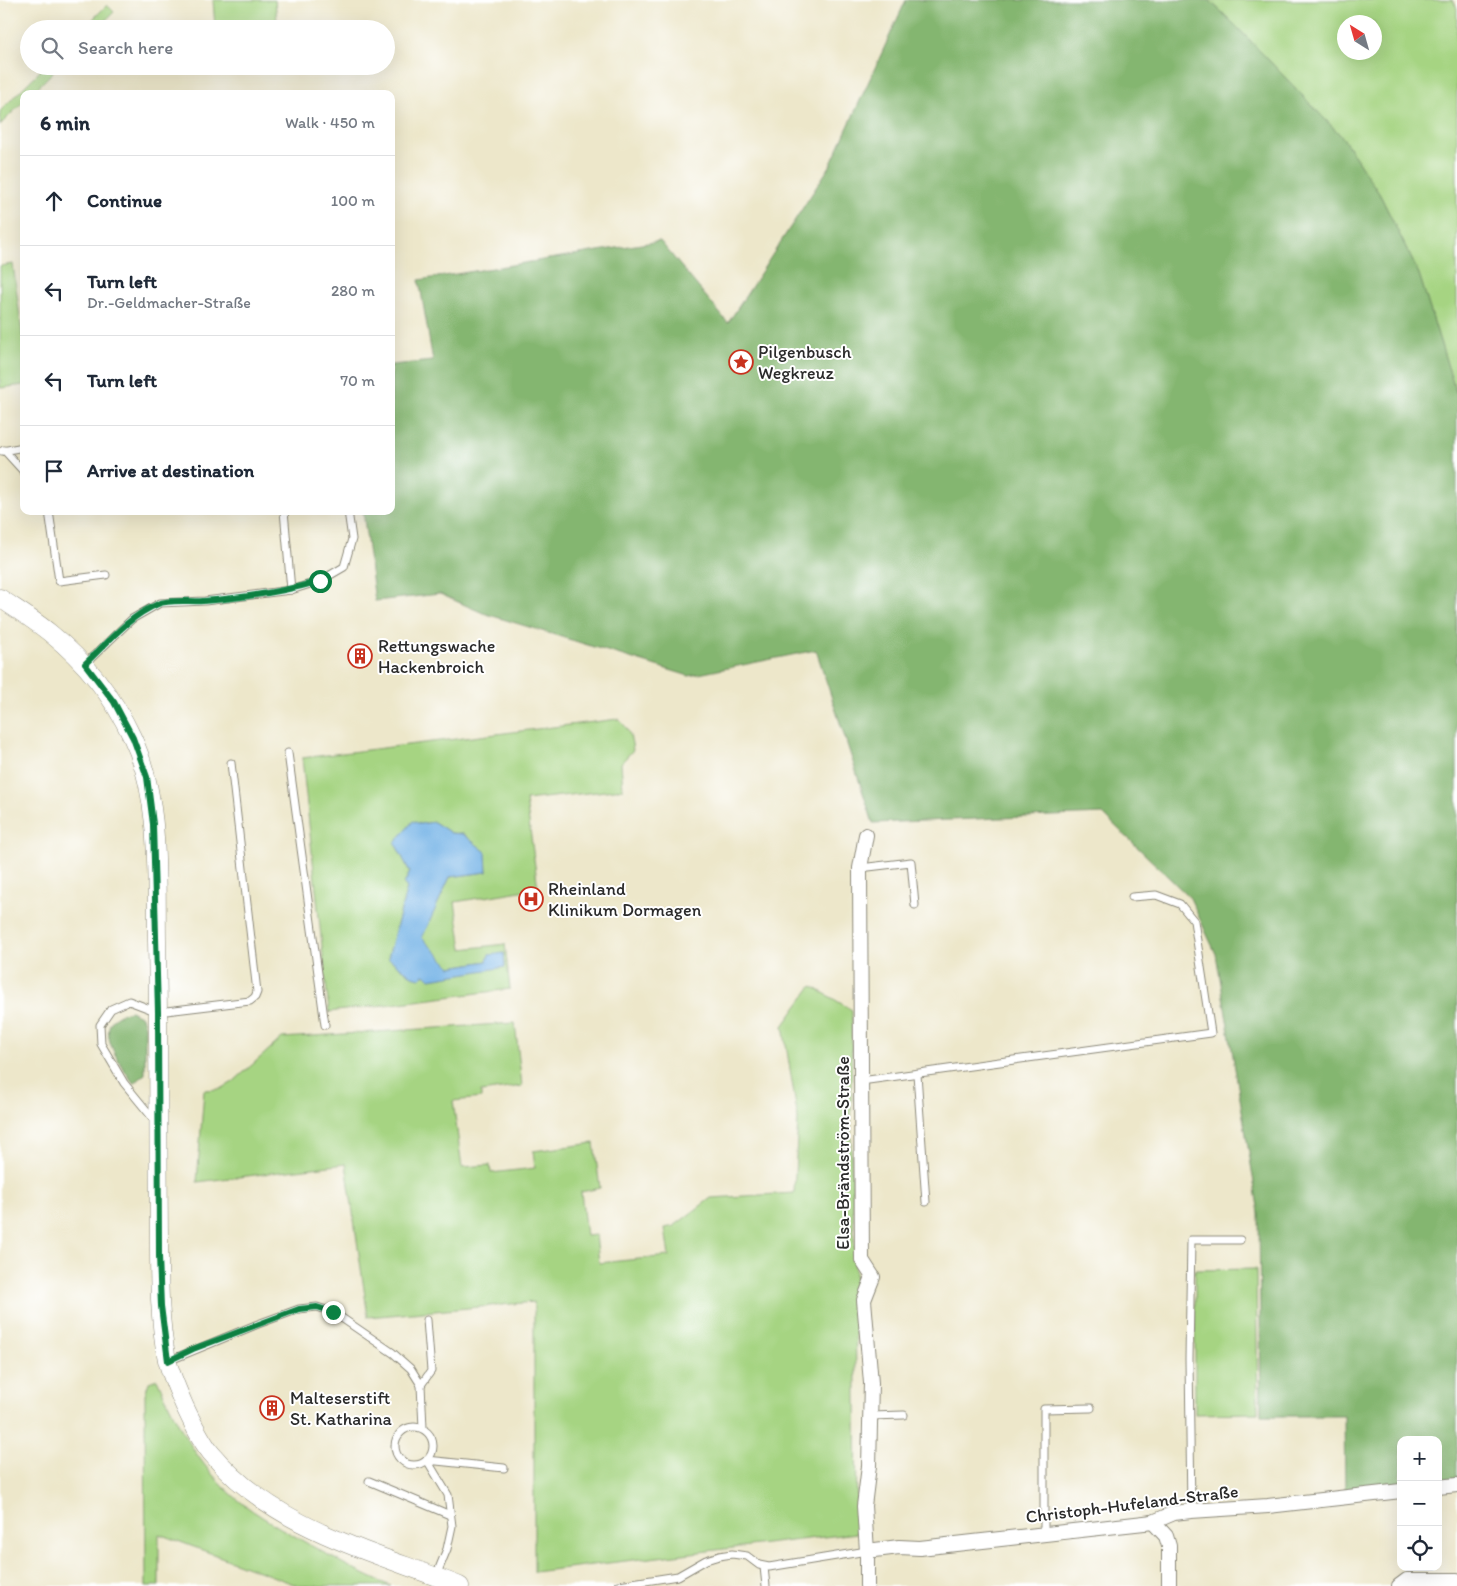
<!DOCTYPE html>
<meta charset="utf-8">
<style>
:root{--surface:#fff;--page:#f6f6f7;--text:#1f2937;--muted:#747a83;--line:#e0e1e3}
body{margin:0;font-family:Itim,sans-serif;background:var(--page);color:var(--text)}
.controls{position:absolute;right:15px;bottom:15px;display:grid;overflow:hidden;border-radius:10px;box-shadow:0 5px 20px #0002}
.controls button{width:45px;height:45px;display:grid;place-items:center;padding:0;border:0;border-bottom:1px solid var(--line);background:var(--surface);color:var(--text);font:25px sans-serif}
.compass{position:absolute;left:1337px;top:15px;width:45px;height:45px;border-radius:50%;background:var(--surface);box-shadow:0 5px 20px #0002;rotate:323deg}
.stop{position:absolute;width:15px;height:15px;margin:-11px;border:4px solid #0b8043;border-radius:50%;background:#fff}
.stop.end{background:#0b8043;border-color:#fff;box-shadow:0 1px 5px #0008}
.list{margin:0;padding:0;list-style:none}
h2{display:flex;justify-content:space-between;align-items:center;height:65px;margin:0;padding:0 20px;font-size:21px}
h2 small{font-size:16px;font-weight:400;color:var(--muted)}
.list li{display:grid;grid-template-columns:32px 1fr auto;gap:15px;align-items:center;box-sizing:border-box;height:90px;padding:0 20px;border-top:1px solid var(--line)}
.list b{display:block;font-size:19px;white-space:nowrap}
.list p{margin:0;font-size:16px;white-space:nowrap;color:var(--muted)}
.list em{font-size:16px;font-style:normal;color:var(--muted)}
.icon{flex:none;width:28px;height:28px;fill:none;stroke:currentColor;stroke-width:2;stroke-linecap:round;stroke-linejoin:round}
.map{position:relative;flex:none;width:1457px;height:1586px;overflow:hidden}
.search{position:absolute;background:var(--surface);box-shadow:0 5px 20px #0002;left:20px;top:20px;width:375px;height:55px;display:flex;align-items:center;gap:12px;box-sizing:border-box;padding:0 18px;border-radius:28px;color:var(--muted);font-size:19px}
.panel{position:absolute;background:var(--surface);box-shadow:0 5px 20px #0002;left:20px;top:90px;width:375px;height:425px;border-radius:10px}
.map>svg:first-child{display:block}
</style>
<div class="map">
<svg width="1457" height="1586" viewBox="0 0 1457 1586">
<rect width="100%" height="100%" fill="#fff"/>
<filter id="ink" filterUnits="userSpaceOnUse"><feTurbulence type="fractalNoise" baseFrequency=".02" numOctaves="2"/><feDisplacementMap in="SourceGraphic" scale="10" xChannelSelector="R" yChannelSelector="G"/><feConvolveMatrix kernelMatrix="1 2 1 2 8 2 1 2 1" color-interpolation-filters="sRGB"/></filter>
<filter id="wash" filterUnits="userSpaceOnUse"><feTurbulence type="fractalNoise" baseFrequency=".0096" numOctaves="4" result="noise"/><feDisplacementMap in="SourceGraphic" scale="20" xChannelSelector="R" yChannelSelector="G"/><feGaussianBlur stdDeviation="1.12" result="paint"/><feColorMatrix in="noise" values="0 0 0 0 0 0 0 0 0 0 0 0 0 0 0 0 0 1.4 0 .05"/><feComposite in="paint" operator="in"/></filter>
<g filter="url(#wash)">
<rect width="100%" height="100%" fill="#ede7ca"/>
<g fill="#a6d482" stroke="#688056" fill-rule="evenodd">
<polygon points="213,0 275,0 277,21 215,27"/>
<path d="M1209,0H1453L1457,8V396L1419,274L1380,195L1343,138L1236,26ZM1344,22H1374V52H1344Z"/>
<polygon points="107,5 114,12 97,29 83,29"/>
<polygon points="45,66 59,66 31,94 24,94 24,101 0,125 0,111"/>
<polygon points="13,264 24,348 24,385 0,388 0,266"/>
<path d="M618,719C629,728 631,736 633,750L621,763L623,789L526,800L538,888L455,902L462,949L505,944L510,989L329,1012L302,758ZM434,822L451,833L463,834L485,852L487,872L450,877L421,938L451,967L487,961L504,953L505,967L412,976L388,958L407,888L404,884L410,872L395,843L420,824Z"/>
<polygon points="812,986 852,1010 851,1146 855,1261 857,1533 534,1572 534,1302 368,1317 346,1164 197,1182 204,1090 221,1089 233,1082 282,1038 515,1023 522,1086 481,1092 481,1098 453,1101 462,1167 490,1165 491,1173 535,1168 533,1151 594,1143 600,1188 581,1192 586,1236 596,1235 599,1263 669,1256 665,1228 674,1226 711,1198 794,1193 798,1119 783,1026"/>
<polygon points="1256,1269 1258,1413 1195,1414 1195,1270"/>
<path d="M157,1379C177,1424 198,1466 236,1498C258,1517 285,1530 310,1545C337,1560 362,1575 391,1586H299L159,1534V1586H146L145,1394L149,1382Z"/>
</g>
<g fill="#84b670" stroke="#58704e">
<polygon points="906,0 1209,0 1236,26 1343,138 1380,195 1419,274 1457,396 1457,1480 1438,1482 1438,1440 1401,1440 1401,1486 1345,1493 1344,1416 1261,1416 1259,1213 1216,954 1190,898 1103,814 873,823 816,650 689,676 483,613 440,594 375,601 363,511 391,511 391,365 433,361 419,280 660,241 728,323 830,166"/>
<path d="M131,1011L142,1017L145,1026V1074L134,1084C120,1064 86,1019 131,1011Z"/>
</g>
<polygon fill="#73b2e6" stroke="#4f6e88" points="413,821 420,824 434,822 451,833 463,834 486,852 487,872 450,877 422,938 451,967 487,961 489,955 504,953 505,967 430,979 425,974 420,978 412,976 388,958 407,888 404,884 410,872 395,843"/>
</g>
<g filter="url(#ink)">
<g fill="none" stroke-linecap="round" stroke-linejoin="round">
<g stroke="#8c897a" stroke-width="9">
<g id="service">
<polyline points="4,450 24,472"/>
<polyline points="2,451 24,447"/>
<polyline points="49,511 59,581 106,575"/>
<polyline points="284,511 291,590"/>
<polyline points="85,664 132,619 160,603 205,601 291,590 320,581 344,567 352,539 348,511"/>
<polyline points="288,753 325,1025"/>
<polyline points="860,868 911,862 915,905"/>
<polyline points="917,1074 926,1202"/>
<polyline points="861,1081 1211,1033 1194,921 1180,904 1156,895 1132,897"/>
<polyline points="156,1122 124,1083 101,1044 100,1025 111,1009 129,1001 158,1012 250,1001 255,997 257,992 231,763"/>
<polyline points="168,1361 258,1324 299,1309 317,1307 333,1312 393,1353 411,1369 421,1385 423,1428"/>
<polyline points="421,1385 431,1371 427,1320"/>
<polyline points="871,1416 904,1415"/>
<circle cx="414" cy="1446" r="19"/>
<polyline points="427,1460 448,1495 452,1526 447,1549 436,1576"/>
<polyline points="427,1460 504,1468"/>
<polyline points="369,1481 450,1515"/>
<polyline points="1191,1511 1189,1359 1191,1240 1240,1240"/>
<polyline points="1044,1534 1044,1409 1091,1408"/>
<polyline points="764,1567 766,1586"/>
<polyline points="619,1585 678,1576 706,1560 719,1556 732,1554 747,1556 759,1565 769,1567 867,1551"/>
</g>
</g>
<g stroke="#8c897a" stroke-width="16">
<g id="minor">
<polyline points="866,835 860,868 862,1260 873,1277 864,1300 871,1383 869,1466 864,1506 867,1551 867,1586"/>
<polyline points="1438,1487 1457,1485"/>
<polyline points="1153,1522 1166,1536 1169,1546 1169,1586"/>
<polyline points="867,1551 899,1547 920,1548 1153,1522 1174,1513 1191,1511 1268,1506 1401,1491"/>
<polyline points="1399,1586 1407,1580 1457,1580"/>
</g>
</g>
<g stroke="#8c897a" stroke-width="19">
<path id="tertiary" d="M0,598C16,609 34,620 50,633C85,661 113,696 132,737C161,797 156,875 157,940C159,1040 158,1139 159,1238C159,1278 159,1321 167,1360C171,1375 178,1391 184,1405C192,1422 200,1439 211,1453C274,1529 372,1551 460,1586"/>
</g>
<use href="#service" stroke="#fff" stroke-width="7"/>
<use href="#minor" stroke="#fff" stroke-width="14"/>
<use href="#tertiary" stroke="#fff" stroke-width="18"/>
</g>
</g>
<g fill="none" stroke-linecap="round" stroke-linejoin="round" filter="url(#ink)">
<path stroke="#0b8043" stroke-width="6" d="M320,581C282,592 243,598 203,601C191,602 169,599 158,604C129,616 107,643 85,664L114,702L133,738L147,777L153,824L158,1012L159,1256L161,1306L168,1361L193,1349L299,1309L317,1307L333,1312"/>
</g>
<defs>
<g id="sight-ring" transform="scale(1.25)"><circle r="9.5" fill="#fff" stroke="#c8321e" stroke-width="1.5"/><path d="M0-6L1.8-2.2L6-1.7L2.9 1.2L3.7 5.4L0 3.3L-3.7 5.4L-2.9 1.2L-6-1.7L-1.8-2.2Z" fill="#c8321e"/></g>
<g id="building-ring" transform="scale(1.25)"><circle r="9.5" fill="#fff" stroke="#c8321e" stroke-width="1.5"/><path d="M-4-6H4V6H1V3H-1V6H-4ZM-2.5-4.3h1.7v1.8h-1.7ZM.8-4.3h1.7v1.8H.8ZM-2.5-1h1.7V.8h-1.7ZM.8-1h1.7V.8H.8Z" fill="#c8321e"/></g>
<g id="hospital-ring" transform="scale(1.25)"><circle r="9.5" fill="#fff" stroke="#c8321e" stroke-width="1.5"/><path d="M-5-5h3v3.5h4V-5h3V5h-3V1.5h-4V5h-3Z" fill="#c8321e"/></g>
</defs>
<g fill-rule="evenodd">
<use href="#sight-ring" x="741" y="362"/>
<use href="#building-ring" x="360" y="656"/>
<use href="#hospital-ring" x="531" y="899"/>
<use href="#building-ring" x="272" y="1408"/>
</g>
<g text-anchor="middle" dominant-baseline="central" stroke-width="4" stroke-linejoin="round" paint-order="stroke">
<g font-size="18" fill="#2b2b2b" stroke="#fff" text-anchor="start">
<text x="758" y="352">Pilgenbusch<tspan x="758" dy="21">Wegkreuz</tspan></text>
<text x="378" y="646">Rettungswache<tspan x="378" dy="21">Hackenbroich</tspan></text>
<text x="548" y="889">Rheinland<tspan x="548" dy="21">Klinikum Dormagen</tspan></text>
<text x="290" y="1398">Malteserstift<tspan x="290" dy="21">St. Katharina</tspan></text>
</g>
<g font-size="18" fill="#2b2b2b" stroke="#fff">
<text transform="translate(843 1153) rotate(-90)">Elsa-Brändström-Straße</text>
<text transform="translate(1132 1504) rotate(-7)">Christoph-Hufeland-Straße</text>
</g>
</g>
</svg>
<div class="controls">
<button>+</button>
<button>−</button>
<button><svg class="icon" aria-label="locate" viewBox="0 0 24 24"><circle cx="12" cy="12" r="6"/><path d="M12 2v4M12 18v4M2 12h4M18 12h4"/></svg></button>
</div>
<svg class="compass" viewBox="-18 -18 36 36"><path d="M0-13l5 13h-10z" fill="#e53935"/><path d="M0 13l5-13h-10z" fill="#747a83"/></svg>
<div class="stop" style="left:320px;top:581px"></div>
<div class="stop end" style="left:333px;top:1312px"></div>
<div class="search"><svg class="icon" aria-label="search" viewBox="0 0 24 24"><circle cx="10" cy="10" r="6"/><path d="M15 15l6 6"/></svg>Search here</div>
<section class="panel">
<h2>6 min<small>Walk · 450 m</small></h2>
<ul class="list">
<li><svg class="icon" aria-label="ahead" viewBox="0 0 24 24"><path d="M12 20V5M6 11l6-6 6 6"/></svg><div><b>Continue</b></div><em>100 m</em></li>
<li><svg class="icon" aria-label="left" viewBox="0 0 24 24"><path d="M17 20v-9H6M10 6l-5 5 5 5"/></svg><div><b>Turn left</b><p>Dr.-Geldmacher-Straße</p></div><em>280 m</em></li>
<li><svg class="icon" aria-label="left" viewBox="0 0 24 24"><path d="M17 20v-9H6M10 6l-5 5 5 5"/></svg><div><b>Turn left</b></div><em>70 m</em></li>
<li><svg class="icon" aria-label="arrive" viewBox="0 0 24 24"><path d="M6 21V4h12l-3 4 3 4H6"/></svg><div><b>Arrive at destination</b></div></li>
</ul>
</section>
</div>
